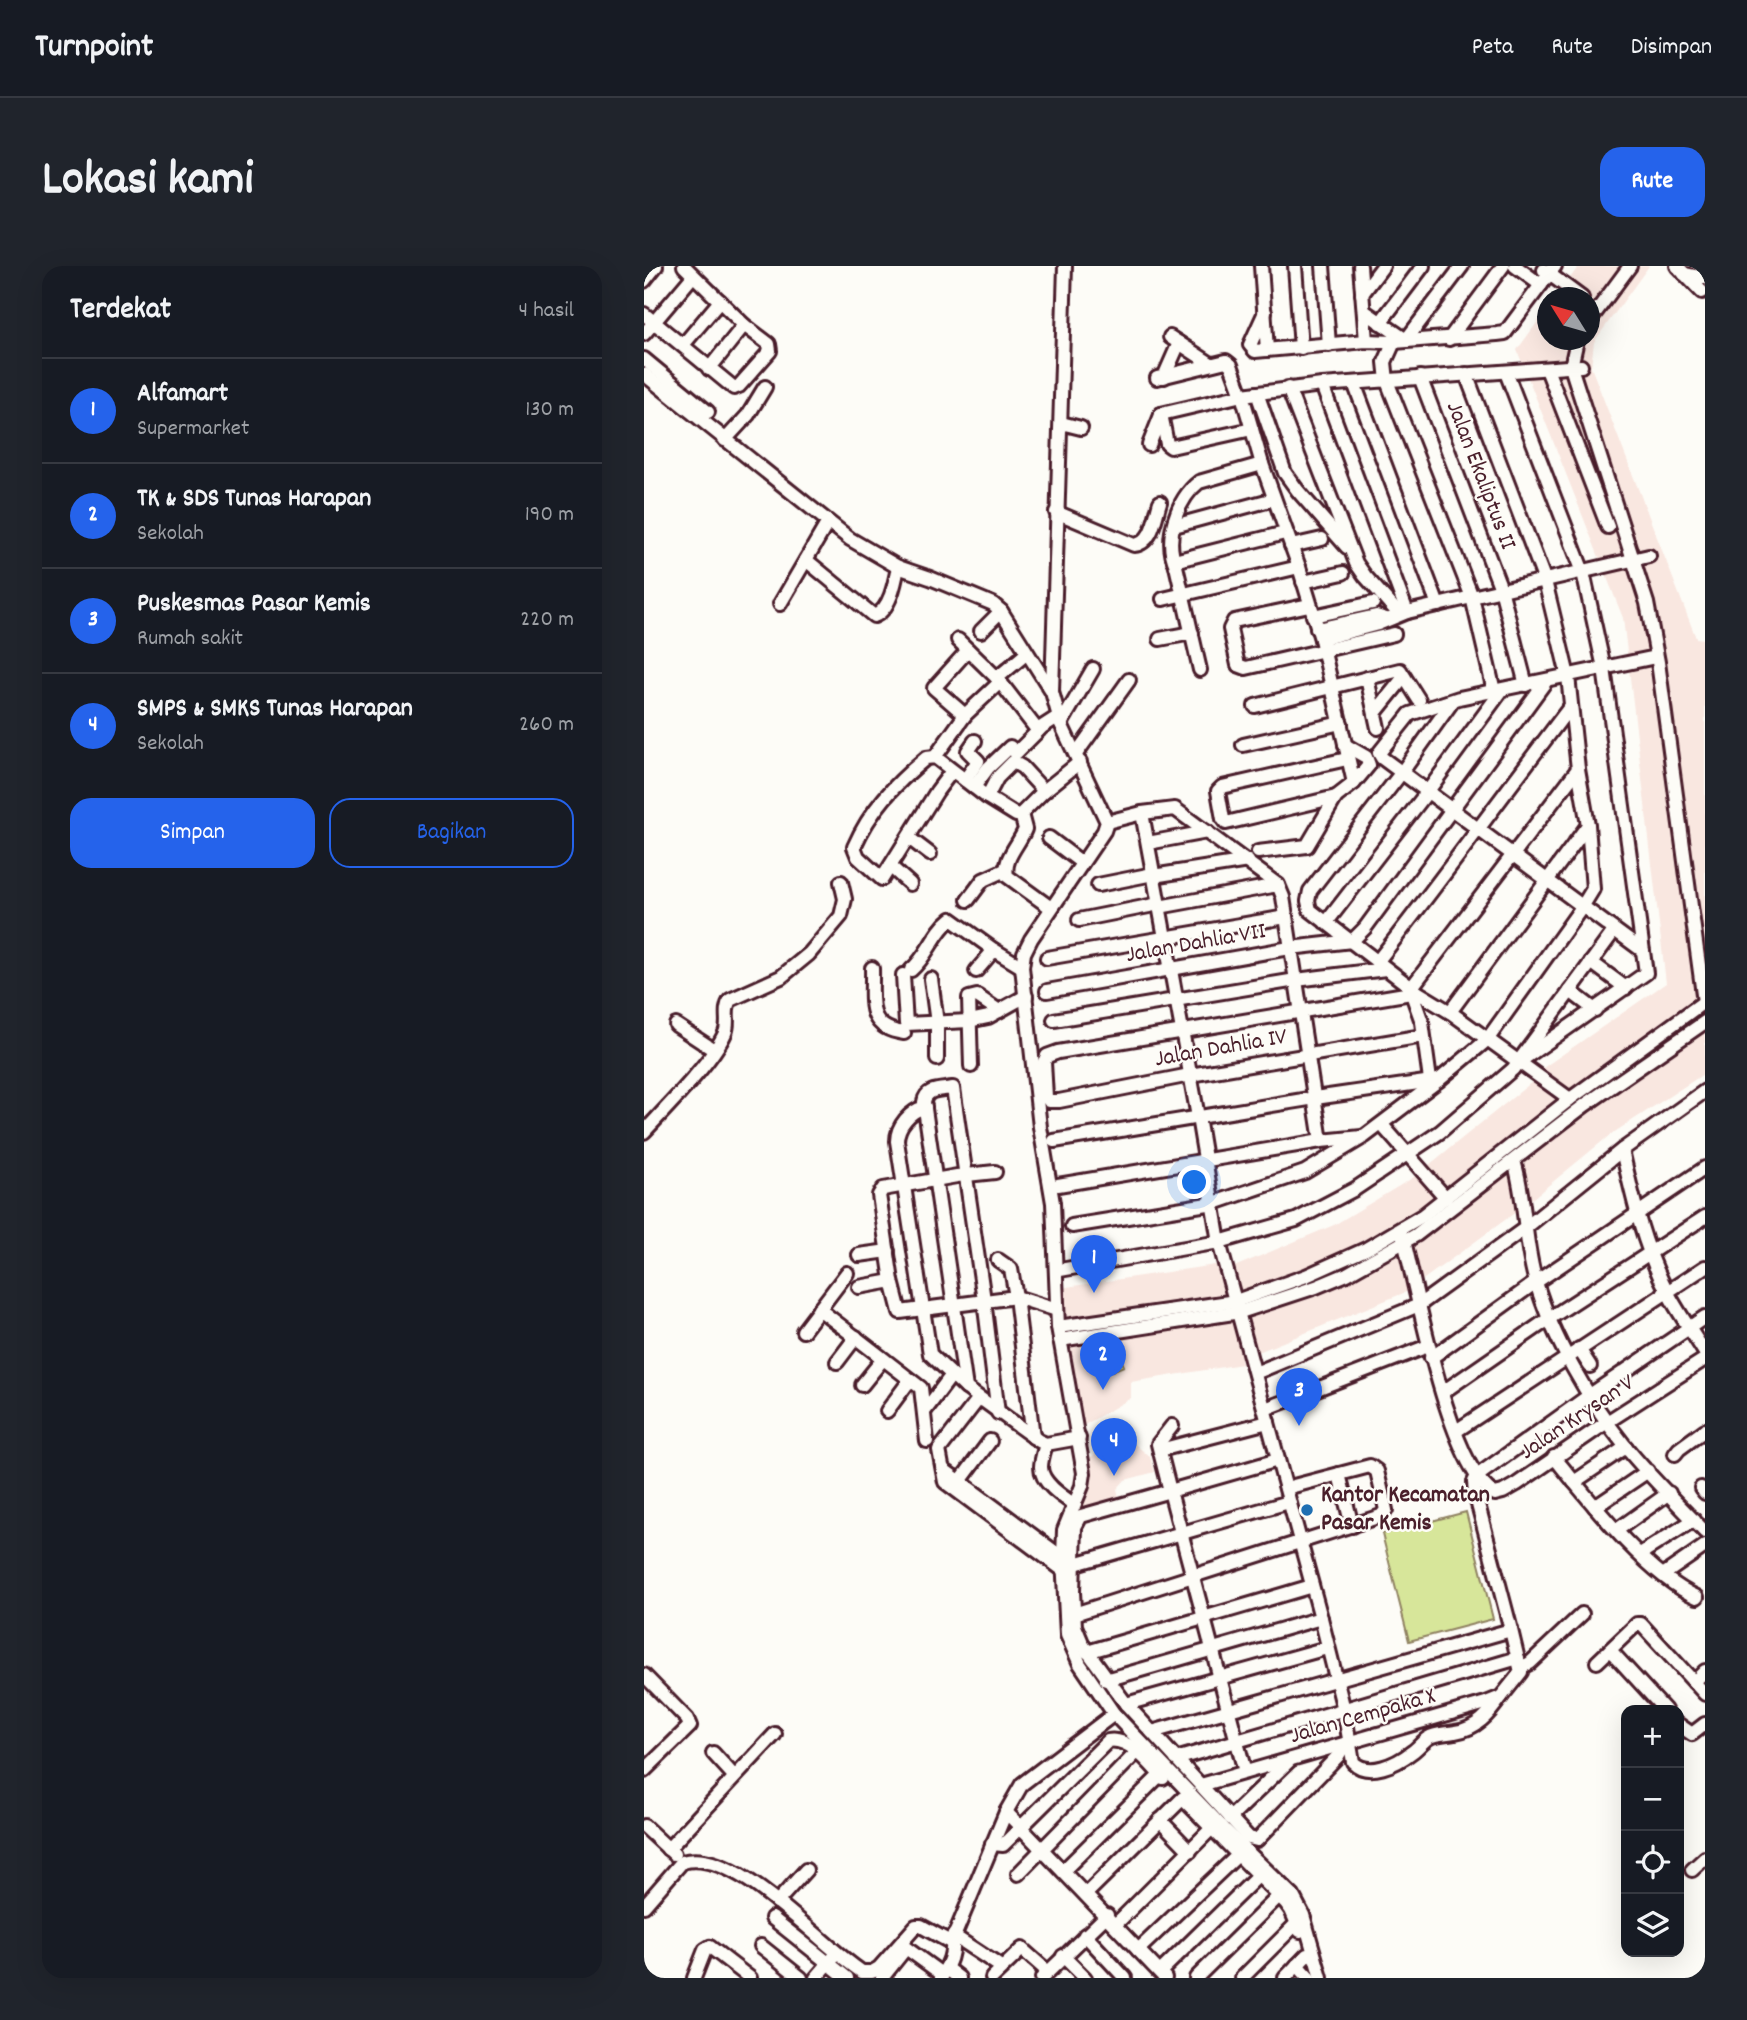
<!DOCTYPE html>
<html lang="id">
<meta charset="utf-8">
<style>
:root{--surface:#171b24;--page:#20242c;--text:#f1f3f6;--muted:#9ea1a6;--line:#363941;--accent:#2563eb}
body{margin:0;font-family:Dekko,sans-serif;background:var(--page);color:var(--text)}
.controls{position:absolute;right:21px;bottom:21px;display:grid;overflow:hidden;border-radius:14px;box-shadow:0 7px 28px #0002}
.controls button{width:63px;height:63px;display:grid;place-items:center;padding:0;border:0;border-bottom:2px solid var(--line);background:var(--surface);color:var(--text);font:35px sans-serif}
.compass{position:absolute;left:893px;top:21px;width:63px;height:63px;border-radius:50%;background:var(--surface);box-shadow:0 7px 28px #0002;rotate:307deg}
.you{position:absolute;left:551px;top:917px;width:24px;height:24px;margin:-18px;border:5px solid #fff;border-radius:50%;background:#1a73e8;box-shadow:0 0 0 10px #1a73e833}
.badge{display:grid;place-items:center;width:46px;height:46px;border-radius:50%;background:var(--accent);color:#fff;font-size:23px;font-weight:700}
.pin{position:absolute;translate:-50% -58px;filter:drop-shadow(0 2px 4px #0008)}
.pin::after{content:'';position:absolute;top:37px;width:24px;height:21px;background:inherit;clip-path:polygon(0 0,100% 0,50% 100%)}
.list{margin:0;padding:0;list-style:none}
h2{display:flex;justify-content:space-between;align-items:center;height:91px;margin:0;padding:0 28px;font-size:30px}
h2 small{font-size:23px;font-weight:400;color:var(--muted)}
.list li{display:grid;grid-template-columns:46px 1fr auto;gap:21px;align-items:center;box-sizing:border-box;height:105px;padding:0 28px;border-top:2px solid var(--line)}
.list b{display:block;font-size:26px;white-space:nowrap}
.list p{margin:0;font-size:23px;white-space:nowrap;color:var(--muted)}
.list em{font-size:23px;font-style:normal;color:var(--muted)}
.actions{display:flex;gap:14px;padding:21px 28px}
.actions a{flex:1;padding:16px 0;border:2px solid var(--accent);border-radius:21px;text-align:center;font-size:24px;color:var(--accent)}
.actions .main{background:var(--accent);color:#fff}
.icon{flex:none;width:38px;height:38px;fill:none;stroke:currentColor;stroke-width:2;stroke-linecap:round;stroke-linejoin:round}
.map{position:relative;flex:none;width:1061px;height:1712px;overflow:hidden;border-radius:21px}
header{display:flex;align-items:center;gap:42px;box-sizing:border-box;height:98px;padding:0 35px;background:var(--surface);border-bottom:2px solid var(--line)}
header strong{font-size:33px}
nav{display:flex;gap:38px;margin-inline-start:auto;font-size:24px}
.intro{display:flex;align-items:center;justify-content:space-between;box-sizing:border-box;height:168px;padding:0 42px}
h1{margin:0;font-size:49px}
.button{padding:18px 32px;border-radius:21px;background:var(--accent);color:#fff;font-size:24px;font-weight:700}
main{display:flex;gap:42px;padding:0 42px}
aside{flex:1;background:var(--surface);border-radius:21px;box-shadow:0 7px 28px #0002}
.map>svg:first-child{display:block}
</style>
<header>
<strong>Turnpoint</strong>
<nav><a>Peta</a><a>Rute</a><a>Disimpan</a></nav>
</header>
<div class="intro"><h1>Lokasi kami</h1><a class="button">Rute</a></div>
<main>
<aside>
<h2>Terdekat<small>4 hasil</small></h2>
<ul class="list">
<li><span class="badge">1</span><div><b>Alfamart</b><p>Supermarket</p></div><em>130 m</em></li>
<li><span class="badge">2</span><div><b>TK &amp; SDS Tunas Harapan</b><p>Sekolah</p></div><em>190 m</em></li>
<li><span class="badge">3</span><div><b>Puskesmas Pasar Kemis</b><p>Rumah sakit</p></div><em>220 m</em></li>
<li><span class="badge">4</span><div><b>SMPS &amp; SMKS Tunas Harapan</b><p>Sekolah</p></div><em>260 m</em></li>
</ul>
<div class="actions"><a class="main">Simpan</a><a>Bagikan</a></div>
</aside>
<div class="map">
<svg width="1061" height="1712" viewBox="0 0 1061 1712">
<rect width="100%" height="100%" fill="#fdfcf7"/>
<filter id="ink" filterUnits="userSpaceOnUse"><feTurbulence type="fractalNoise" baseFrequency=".0143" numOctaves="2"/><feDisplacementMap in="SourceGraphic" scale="14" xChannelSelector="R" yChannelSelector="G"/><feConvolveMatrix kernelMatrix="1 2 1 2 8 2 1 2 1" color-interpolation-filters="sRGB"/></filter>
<g filter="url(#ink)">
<g fill="#f9e7e0">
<polygon points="935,0 1005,0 950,76 947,101 1052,372 1061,373 1061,807 966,869 872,946 762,1026 597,1093 598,1098 487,1116 487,1132 437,1161 416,1022 571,999 590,1001 690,959 770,911 888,816 896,804 1022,717 979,352 873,84 903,43 904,74 946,74 946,32 912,31"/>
<polygon points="479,1168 506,1191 511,1206 481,1214 473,1223 476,1235 431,1246 443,1194"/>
</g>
<g fill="#d7e69a" stroke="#908262" stroke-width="2">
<polygon points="470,1076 480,1100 468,1105 458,1081"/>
<polygon points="822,1246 849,1353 765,1375 738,1268"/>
</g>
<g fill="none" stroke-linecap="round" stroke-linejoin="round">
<g stroke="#4a1f2b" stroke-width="18">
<g id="minor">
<polyline points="421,0 408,426 417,458 463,556 460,565 387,673 380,687 378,701 396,861 409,937 414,1061 440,1207 438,1220 420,1264 419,1292 423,1369 436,1398 470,1448 581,1564 649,1630 659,1649 677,1712"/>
<polyline points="617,0 623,84"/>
<polyline points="651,0 657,82"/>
<polyline points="679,0 685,79"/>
<polyline points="716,0 722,75"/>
<polyline points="871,0 897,19"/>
<polyline points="1033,0 1058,26"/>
<polyline points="900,4 938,32"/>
<polyline points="1040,8 1061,12"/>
<polyline points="0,15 12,0"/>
<polyline points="718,28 739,0"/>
<polyline points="720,45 762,74 818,0"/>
<polyline points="621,46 606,79 611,85 722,75 750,76 853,68 861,67 911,0"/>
<polyline points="0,48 90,122 95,120 126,85 125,78 100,59 40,0"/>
<polyline points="946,54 986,0"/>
<polyline points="736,57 779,0"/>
<polyline points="0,68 49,10"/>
<polyline points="526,71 567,98"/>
<polyline points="805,73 859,0"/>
<polyline points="933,74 927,101 1003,337 1014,396 1060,736"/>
<polyline points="750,76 741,96 743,115 828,331 850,425"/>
<polyline points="39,79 76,35"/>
<polyline points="0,93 64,146"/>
<polyline points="65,103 100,59"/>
<polyline points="903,103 964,261"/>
<polyline points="862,106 939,306 960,402 1002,707 875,796"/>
<polyline points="0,108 206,273 254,301 286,312 349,338 357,345 408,426"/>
<polyline points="520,111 535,77"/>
<polyline points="776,111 857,323 882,419"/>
<polyline points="513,112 582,95 587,99 598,129 517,148"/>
<polyline points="710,117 794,339"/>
<polyline points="678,119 763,346"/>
<polyline points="644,122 712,297 721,310 755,348"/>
<polyline points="613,127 641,207 654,225 703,281"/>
<polyline points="517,148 523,178 527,181 608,163"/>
<polyline points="417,157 437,162"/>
<polyline points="81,174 104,149 121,121"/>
<polyline points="505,179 517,149"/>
<path d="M412,246L490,279C509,277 511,251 516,236"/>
<polyline points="530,260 630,233"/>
<polyline points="647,280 678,273"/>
<path d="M162,294L230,350C246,344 251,317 254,301"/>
<path d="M532,300C520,274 532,234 555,216L618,198"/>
<polyline points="659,316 699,307"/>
<polyline points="519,333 655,301"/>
<polyline points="136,338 184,256"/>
<polyline points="665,339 590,355 586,363 594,399 602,402 750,368"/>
<polyline points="669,350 729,337"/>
<polyline points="673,363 732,350 742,353"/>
<polyline points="337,365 357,345"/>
<polyline points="516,373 548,367"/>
<polyline points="677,373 734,358 763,346 1005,290"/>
<polyline points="314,374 353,412 383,387"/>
<polyline points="556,404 532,300 534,294 641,267"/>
<polyline points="353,412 394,465"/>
<polyline points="723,412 734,462"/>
<polyline points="808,436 758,506 666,625 664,635 666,644 773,726 806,746 926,833"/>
<polyline points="611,440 756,404 775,434"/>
<polyline points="731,447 760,411"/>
<polyline points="321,449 290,422 324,384"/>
<polyline points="417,458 449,403"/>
<polyline points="599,479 697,457"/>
<polyline points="432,488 485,414"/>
<polyline points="291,491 321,449 355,417"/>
<path d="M308,505L293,525L238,613L214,591L210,581C226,544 251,518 282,492L291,491L343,531L372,549L377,548L400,525L436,496"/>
<polyline points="321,514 334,495 324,485 331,475"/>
<polyline points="710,517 677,373 655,301 618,198 598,129 678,119 937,100"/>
<polyline points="330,521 344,502 366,481 372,487 398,461 415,450"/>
<polyline points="343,531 353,512 369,496 378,501 400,525"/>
<polyline points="692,531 582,557 579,553 574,525 578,521 703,493"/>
<polyline points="498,547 531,543 634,619"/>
<path d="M377,548L381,563C375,579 359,592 363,610L407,642"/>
<path d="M463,556L498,547L554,851L575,976L677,1352L700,1444L709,1496C724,1512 753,1498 768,1486C774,1482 778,1476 784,1472C792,1467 802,1468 811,1466C833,1463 845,1448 857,1431"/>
<polyline points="265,572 286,588"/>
<polyline points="405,572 438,597"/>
<polyline points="504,577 563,566"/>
<polyline points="614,586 663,580 692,531 710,517 725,499 722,491 701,479"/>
<polyline points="247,601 266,618"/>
<polyline points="509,610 604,595"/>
<polyline points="454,619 509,608"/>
<polyline points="324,634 339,614 361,604"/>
<polyline points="435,654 515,638"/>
<polyline points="682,657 784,525 858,424"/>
<polyline points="350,684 378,701"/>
<polyline points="999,685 738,492 735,487 766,448 815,432 1012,391"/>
<polyline points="403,692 642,651"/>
<path d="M733,696C799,612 861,526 926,441"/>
<polyline points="947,696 982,722"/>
<path d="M228,702C229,734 220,762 260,767"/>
<path d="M267,704C284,690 290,666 307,653L350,684L332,705"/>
<polyline points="259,709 262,758 325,755 344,751 382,730"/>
<polyline points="287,713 293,757 293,793"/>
<polyline points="768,721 934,503"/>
<polyline points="403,725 646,682 708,675 721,662 902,415"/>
<polyline points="926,725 951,744"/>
<polyline points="773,726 414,786 403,790 400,796 402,831 405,835 415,835 546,809 779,770"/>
<polyline points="768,728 778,756 786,814"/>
<polyline points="806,746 944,559 934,503 924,410 901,315 822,108"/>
<polyline points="410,754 652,714 742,703"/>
<polyline points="32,759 70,784"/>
<polyline points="327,800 325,732 333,730 355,745"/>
<path d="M281,841C266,845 253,860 253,875L286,1088L322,1122L395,1175L402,1178L435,1172"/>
<polyline points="738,859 802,932"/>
<path d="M0,866C23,841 68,796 81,767C86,756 79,745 86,734L137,711L165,688L197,650L201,633L197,616"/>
<polyline points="410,875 671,832 795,814"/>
<polyline points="677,875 718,871"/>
<path d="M978,884C989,933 1000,983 1024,1027C1035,1048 1049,1067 1061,1087"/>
<path d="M870,895C882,934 880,977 892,1016C908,1071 945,1135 981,1180C1005,1210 1034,1238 1061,1266"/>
<polyline points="351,906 313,910 239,923 235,929 248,1015 256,1046 372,1031 367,1003 354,994"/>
<polyline points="414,919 677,875 639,631 634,619 515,641"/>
<polyline points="428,960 570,937 661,906 721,870 795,814 843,774 938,641 949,623 944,559"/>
<path d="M759,971C773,1023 805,1204 851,1228L859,1226L873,1218L963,1156L1061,1093"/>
<polyline points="215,989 244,985"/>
<polyline points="416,1004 575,976 652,954 711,923 796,866 869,803 970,665"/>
<polyline points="215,1021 248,1015"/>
<polyline points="175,1043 277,1122 283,1175"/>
<polyline points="414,1061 592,1035 662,1010 722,983 778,950 926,833 1061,735"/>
<polyline points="159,1065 203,1007"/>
<polyline points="416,1074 596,1046 672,1021 703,1008 772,969 941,839 1061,756"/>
<polyline points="935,1083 946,1100"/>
<polyline points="787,1092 892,1016 1061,902"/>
<polyline points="193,1096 212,1071"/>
<polyline points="611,1107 775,1039 880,963 978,884 1061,825"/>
<polyline points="218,1119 239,1093"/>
<path d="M322,1122L280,836C282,822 297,824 309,822L340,1034L354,1147"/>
<polyline points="799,1126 906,1052 1061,951"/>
<polyline points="332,1136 295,1184 301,1216 419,1304"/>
<polyline points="621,1143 784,1080"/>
<polyline points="243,1145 266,1114"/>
<polyline points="280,1146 304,1114"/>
<polyline points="528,1160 514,1178 526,1225 634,1194"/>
<polyline points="812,1165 1061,1001"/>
<polyline points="389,1171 372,1031 413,1044"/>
<path d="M402,1178C400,1185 397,1194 397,1201C397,1217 419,1231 431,1239"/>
<polyline points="516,1184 624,1156"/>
<polyline points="1031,1188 1035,1183 1061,1164"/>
<path d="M910,1191C945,1234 1003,1309 1053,1331"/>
<polyline points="299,1203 419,1292"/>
<polyline points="695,1208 708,1260"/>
<polyline points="930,1216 982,1181"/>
<polyline points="311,1222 346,1175"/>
<polyline points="1057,1222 1061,1227"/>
<polyline points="951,1241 1004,1205"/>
<polyline points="973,1264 1025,1227"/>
<polyline points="996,1288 1050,1254"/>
<polyline points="431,1298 645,1236"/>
<polyline points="1019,1309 1061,1280"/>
<polyline points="430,1348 737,1250 742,1244 733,1205 726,1200 642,1222"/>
<polyline points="867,1364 831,1227 830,1216 833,1210 946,1129 1061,1051"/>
<polyline points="966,1384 1021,1444"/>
<polyline points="443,1386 668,1320"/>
<polyline points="953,1396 993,1358 997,1358 1061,1428"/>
<polyline points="876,1402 886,1397 938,1348"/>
<polyline points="0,1409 43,1453 46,1460 0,1505"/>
<polyline points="462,1414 677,1352"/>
<polyline points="1050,1416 1061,1405"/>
<polyline points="482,1438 683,1382"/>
<polyline points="1035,1459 1048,1468 1061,1458"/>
<polyline points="508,1466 867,1364 877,1406 857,1431 842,1437 557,1519"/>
<polyline points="69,1487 90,1510"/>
<polyline points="532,1493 874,1392"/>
<polyline points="601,1506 526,1225 437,1250 431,1261 429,1326 431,1360 439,1379 482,1438 605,1572 613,1574 694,1490 701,1478"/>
<polyline points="539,1533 642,1637 647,1644 656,1665"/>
<polyline points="362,1546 521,1712"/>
<polyline points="586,1552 645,1495"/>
<polyline points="516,1554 546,1585"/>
<polyline points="0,1560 30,1588"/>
<path d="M348,1578L359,1579L464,1475C486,1471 506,1498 519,1512"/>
<polyline points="24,1583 131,1468"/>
<polyline points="1048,1604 1061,1592"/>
<polyline points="419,1605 516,1509"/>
<polyline points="374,1608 493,1486"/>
<polyline points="442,1628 539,1532"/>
<polyline points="133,1636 162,1604"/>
<path d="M0,1640L38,1596C93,1580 174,1678 218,1706H228L235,1702L272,1660H277L308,1677"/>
<polyline points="128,1652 203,1712"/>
<polyline points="471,1659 567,1563"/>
<polyline points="441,1669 481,1712"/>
<polyline points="310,1670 357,1701"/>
<polyline points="117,1680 157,1712"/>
<polyline points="494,1684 594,1589"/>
<polyline points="419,1690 441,1712"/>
<polyline points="653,1699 665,1712"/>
<polyline points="302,1702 315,1712"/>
<polyline points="516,1706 614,1610"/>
<polyline points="50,1712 61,1684 66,1681 106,1712"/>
<polyline points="172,1712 190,1691"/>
<polyline points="238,1712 262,1682 299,1709"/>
<path d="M297,1712C304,1699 311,1687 307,1673L312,1666L362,1546L378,1518L470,1448"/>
<polyline points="348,1712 378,1683 403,1705"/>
<polyline points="398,1712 463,1649"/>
<polyline points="552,1712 635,1630"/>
<polyline points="598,1712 653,1657"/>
<polyline points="641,1712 663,1689"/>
</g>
</g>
<use href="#minor" stroke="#fdfcf7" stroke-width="12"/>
</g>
</g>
<circle fill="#1f6fb2" stroke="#fdfcf7" stroke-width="2.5" cx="663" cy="1244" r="7"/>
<g text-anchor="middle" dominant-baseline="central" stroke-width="5" stroke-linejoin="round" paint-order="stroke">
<g font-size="24" fill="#4a1f2b" stroke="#fdfcf7">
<text transform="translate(836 210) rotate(69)">Jalan Ekaliptus II</text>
<text transform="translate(552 678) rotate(-10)">Jalan Dahlia VII</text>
<text transform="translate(577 783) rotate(-10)">Jalan Dahlia IV</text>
<text transform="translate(934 1152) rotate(-34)">Jalan Krysan V</text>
<text transform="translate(719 1451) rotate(-16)">Jalan Cempaka X</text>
</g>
<g font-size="24" font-weight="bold" fill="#4a1f2b" stroke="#fdfcf7" text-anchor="start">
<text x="677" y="1230">Kantor Kecamatan<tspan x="677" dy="28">Pasar Kemis</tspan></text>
</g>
</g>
</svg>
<div class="controls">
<button>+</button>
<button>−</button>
<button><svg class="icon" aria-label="locate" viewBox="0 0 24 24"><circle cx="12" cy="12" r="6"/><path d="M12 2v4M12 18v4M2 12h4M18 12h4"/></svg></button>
<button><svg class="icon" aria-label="layers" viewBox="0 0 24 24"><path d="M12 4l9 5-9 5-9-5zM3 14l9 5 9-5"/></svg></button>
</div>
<svg class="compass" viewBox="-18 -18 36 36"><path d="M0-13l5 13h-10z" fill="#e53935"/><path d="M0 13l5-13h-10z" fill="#9ea1a6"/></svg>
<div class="you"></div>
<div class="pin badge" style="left:450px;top:1027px">1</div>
<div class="pin badge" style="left:459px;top:1124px">2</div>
<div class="pin badge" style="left:655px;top:1160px">3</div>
<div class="pin badge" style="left:470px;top:1210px">4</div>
</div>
</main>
